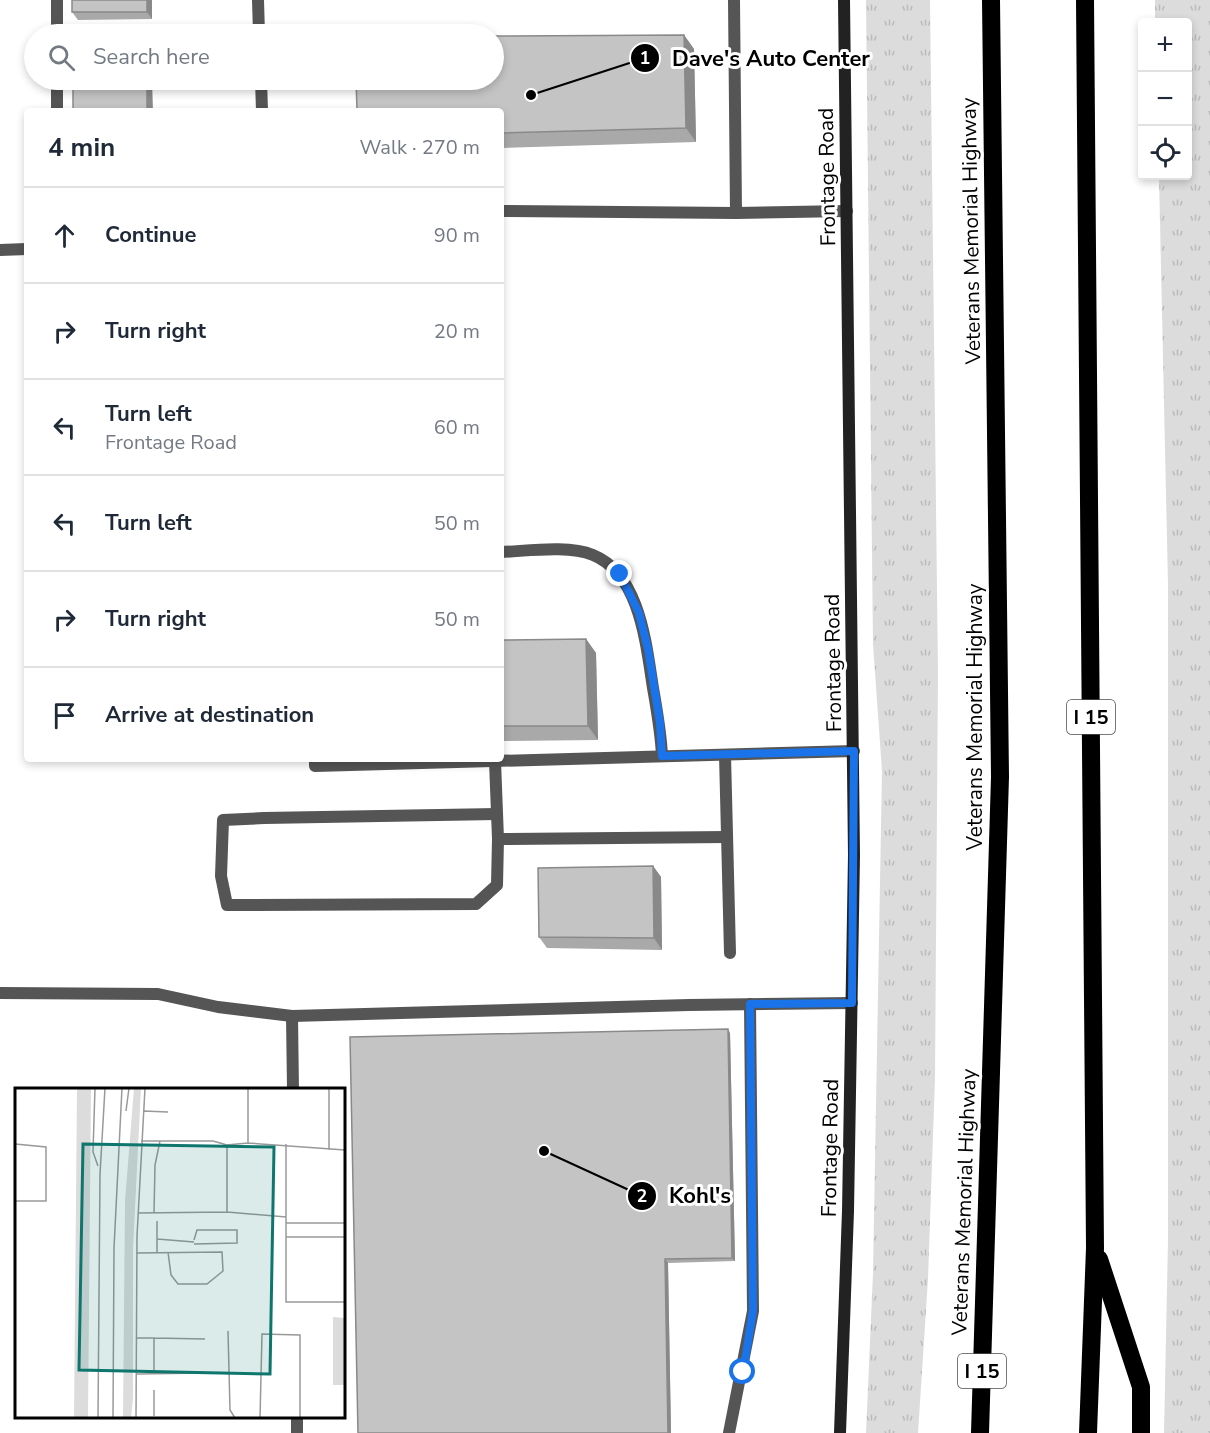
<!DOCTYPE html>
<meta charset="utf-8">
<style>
:root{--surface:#fff;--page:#f6f6f7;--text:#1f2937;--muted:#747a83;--line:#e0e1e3}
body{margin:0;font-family:"Nunito Sans",sans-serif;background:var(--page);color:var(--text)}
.controls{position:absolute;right:18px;top:18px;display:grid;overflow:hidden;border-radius:6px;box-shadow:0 3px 9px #0003}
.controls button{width:54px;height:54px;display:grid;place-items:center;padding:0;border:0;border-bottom:2px solid var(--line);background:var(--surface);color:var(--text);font:30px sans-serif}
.stop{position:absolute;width:18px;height:18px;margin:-14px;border:4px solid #1a73e8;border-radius:50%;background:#fff}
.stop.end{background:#1a73e8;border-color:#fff;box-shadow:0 2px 6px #0008}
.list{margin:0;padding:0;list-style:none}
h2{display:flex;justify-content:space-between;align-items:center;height:78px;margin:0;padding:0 24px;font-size:26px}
h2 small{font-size:20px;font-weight:400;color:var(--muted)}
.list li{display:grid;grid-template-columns:39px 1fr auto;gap:18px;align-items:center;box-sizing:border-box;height:96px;padding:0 24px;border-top:2px solid var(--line)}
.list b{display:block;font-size:22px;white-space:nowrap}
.list p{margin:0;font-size:20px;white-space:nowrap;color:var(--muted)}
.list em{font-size:20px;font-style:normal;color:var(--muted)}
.icon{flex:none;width:33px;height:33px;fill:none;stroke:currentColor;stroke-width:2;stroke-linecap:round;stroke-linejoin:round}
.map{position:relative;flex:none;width:1210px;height:1433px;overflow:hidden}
.search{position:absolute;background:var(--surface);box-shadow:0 3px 9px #0003;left:24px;top:24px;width:480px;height:66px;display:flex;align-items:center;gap:15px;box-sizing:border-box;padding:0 21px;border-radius:33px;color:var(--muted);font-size:22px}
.panel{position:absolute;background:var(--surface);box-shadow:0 3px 9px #0003;left:24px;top:108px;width:480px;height:654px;border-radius:6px}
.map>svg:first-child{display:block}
</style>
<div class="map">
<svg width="1210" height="1433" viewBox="0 0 1210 1433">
<defs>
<pattern id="grass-tufts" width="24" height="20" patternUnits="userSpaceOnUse" patternTransform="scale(1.5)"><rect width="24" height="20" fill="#dcdcdc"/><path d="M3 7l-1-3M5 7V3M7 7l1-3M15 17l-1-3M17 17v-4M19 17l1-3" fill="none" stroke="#bbb"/></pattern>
</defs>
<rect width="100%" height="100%" fill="#fff"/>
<g fill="url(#grass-tufts)">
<polygon points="866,0 930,0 938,674 935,1078 928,1279 918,1433 866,1433 873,1273 882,771 873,644"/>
<polygon points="1155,0 1210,0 1210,1433 1164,1433 1168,1240 1168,585 1159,176 1188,176 1188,22 1155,22"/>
</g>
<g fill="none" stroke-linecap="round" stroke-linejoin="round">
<g stroke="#555" stroke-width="12">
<polyline points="734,0 736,213 847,211"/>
<polyline points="501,211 736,213"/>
<path d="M501,552C528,551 568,545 593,555C640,574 646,644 653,688C657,711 661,733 662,756"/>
<polyline points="725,755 730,953"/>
<polyline points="315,759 315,766 854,751"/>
<polyline points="495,761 498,839 727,837"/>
<polyline points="497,814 264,818 223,820 221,876 227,905 476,904 497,885 498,839"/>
<polyline points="0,993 158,994 218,1007 292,1016 689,1005 852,1003"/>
<polyline points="292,1016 293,1090"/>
<polyline points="297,1416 297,1433"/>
<polyline points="729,1433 753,1311 750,1004"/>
</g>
<g stroke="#555" stroke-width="12">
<polyline points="57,0 57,34"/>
<polyline points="258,0 259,34"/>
<polyline points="57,80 57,111"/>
<polyline points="261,80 262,111"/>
<polyline points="0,250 27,249"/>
</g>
<polyline stroke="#222" stroke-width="12" points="840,1433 848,1211 854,855 844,0"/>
<g stroke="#000" stroke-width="18">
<polyline points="1085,0 1095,1248 1088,1433"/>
<polyline points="1099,1259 1141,1387 1141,1433"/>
<polyline points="980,1433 1000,777 991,0"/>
</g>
</g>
<g fill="#a9a9a9">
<polygon points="152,0 152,19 78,20 72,12"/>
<polygon points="684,35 694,49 696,142 501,148 501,111 357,111 357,110"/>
<polygon points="586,639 596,653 598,740 501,741 501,640"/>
<polygon points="653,866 661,877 662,950 547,948 539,937"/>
<polygon points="730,1033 735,1261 668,1263 671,1433 358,1433"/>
</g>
<g fill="#898989">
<polygon points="147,0 152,0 152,19 147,12"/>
<polygon points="147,25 152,33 152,34 147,34"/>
<polygon points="684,35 694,49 696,142 686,128"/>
<polygon points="147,80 152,80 153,111 147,111"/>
<polygon points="586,639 596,653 598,740 588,726"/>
<polygon points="653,866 661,877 662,950 654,938"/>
<polygon points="728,1029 730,1033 735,1261 732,1258"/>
<polygon points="665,1259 668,1263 671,1433 668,1433"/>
</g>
<g fill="#c4c4c4" stroke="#898989" stroke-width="1.5">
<rect x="72" y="0" width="75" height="12"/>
<polygon points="147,25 147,34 72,34 72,26"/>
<polygon points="684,35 686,128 501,133 501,111 405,111 405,109 357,110 356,80 494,80 494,36"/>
<rect x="73" y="80" width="74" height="31"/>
<polygon points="586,639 588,726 501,726 501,640"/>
<polygon points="653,866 654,938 539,937 538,868"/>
<polygon points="728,1029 732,1258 665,1259 668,1433 358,1433 350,1037"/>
</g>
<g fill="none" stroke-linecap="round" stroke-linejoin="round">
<polyline stroke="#1a73e8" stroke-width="8" points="620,574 639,613 648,649 660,723 662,756 854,751 852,1003 750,1004 753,1311 743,1372"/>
</g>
<g text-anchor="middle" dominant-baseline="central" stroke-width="6" stroke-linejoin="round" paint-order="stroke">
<g fill="#fff" stroke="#4c4c4c" stroke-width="1.5">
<rect x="1067" y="700" width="48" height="34" rx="4.5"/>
<rect x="958" y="1354" width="48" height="34" rx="4.5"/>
</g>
<g font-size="20" font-weight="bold" fill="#000">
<text x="1091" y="717">I 15</text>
<text x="982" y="1371">I 15</text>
</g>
<g font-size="21" fill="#000" stroke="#fff">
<text transform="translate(827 177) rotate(-91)">Frontage Road</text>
<text transform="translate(971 231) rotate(-91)">Veterans Memorial Highway</text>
<text transform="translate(833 663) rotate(-91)">Frontage Road</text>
<text transform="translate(975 717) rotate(-90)">Veterans Memorial Highway</text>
<text transform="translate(830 1148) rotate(-89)">Frontage Road</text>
<text transform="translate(964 1202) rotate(-88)">Veterans Memorial Highway</text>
</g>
</g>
<g transform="translate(15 1088)">
<rect width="330" height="330" fill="#fff"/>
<path d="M62,0H76L73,330H59ZM119,0H126L118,161V310L116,330H108L110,113ZM318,229L330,230V297H318Z" fill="#dcdcdc"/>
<path d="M330,267V289H321L320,268Z" fill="#dcdcdc"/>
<path fill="none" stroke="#999" stroke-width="1.5" d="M80,0L78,64L83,78M233,0V55L330,62M111,23L114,0M128,23L153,24M126,53H198L212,57M0,56L31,59V113H0M271,56V214H330M314,62V0M330,101V122M212,124V57L233,55M123,125L212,124L271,129M139,125L140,77L145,53M142,133V165M271,135H330M271,149H330M142,151L179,154M179,152L182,142H222V155L179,156M122,165L207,164L208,183L192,196H163L156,187L153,164M213,243L215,322L220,330M122,250H139V285M139,250L190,251M122,286L189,285M139,328V302M83,330L85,86L90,0M98,330L99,160L107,0M121,330L122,148L130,0M245,330L247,246L285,247V330"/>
<path fill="#0f766e" fill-opacity="0.15" stroke="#0f766e" stroke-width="3" d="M68,56L259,59L255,286L64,282Z"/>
<rect width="330" height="330" fill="none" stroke="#000" stroke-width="3"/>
</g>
<path fill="none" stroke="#000" stroke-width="2" d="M531 95L645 58M544 1151L642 1196"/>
<g fill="#000" stroke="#fff" stroke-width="2">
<circle cx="531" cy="95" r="6"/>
<circle cx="544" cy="1151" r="6"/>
<circle cx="645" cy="58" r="15"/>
<circle cx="642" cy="1196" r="15"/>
</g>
<g font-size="18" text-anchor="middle" font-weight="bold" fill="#fff">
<text x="645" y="64">1</text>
<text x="642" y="1202">2</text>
</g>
<g font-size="22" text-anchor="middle" font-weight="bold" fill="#000" stroke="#fff" stroke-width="6" stroke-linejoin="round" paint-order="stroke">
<text x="771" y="66">Dave's Auto Center</text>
<text x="700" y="1203">Kohl's</text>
</g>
</svg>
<div class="controls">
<button>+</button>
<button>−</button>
<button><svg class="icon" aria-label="locate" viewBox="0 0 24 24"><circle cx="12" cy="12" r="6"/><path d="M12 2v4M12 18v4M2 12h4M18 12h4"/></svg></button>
</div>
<div class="stop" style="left:743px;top:1372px"></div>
<div class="stop end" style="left:620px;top:574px"></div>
<div class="search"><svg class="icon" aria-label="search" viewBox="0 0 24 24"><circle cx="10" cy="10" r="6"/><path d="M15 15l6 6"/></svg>Search here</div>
<section class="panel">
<h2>4 min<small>Walk · 270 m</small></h2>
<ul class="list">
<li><svg class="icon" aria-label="ahead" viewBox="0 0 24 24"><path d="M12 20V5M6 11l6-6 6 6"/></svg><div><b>Continue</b></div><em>90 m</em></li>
<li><svg class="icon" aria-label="right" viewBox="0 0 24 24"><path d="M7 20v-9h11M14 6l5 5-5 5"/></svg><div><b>Turn right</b></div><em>20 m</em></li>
<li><svg class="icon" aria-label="left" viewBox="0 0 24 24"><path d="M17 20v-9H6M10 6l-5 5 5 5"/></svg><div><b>Turn left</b><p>Frontage Road</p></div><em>60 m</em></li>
<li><svg class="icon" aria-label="left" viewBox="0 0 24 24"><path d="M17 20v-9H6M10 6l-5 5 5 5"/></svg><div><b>Turn left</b></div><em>50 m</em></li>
<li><svg class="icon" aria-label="right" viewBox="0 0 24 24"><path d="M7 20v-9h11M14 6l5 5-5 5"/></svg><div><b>Turn right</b></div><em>50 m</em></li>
<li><svg class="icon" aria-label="arrive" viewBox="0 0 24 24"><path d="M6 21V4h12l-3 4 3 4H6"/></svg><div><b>Arrive at destination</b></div></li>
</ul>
</section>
</div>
